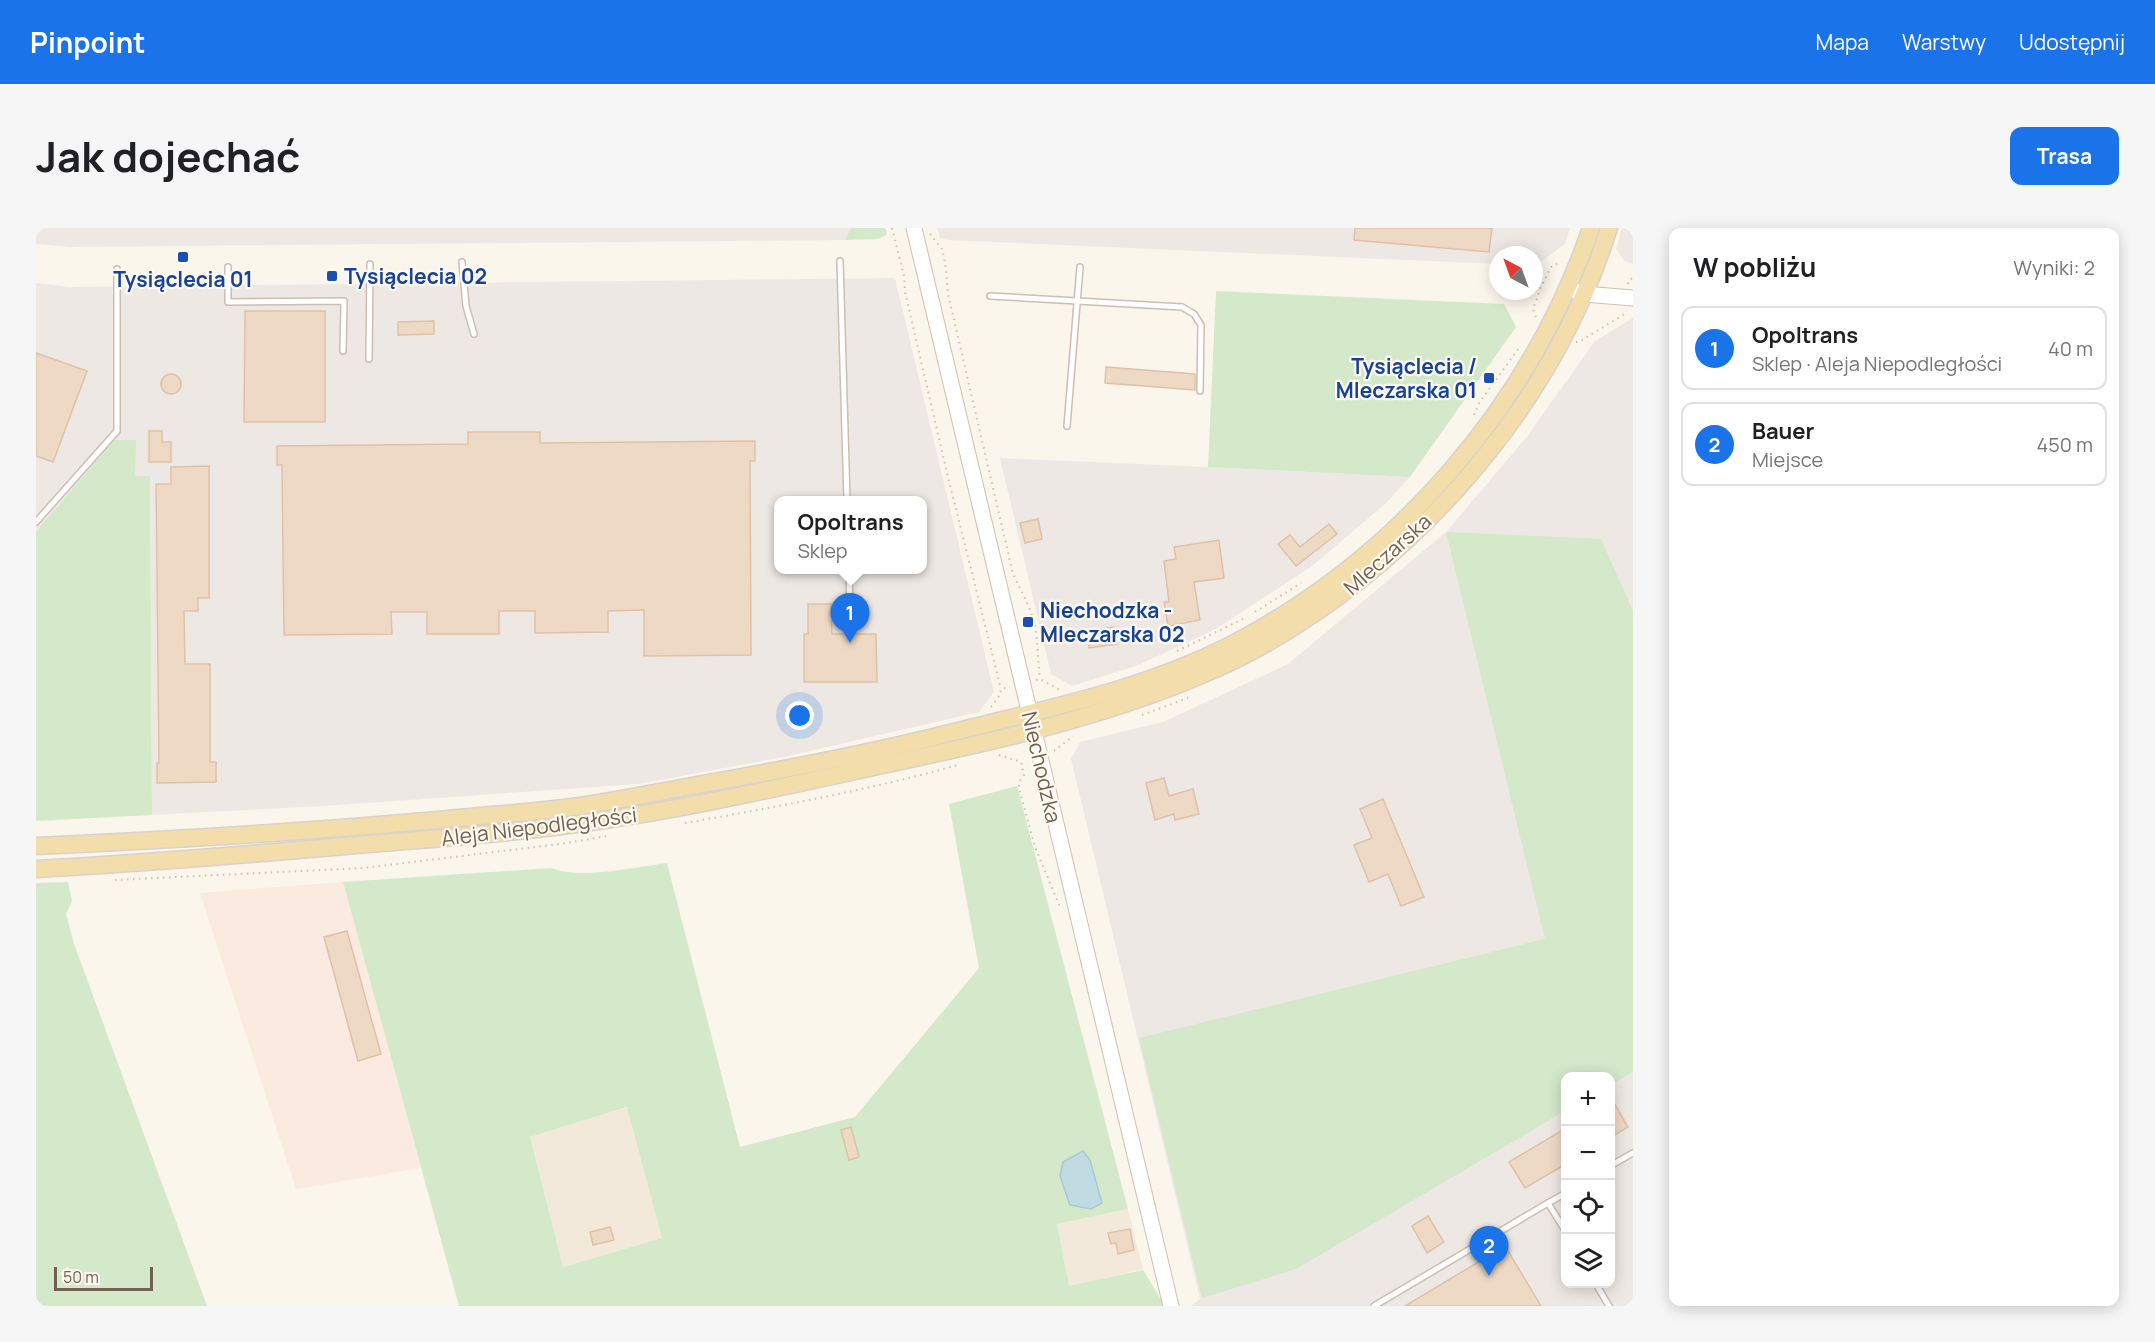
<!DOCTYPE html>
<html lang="pl">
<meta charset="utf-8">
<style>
:root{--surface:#fff;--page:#f6f6f6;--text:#202124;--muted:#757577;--line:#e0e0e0;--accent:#1a73e8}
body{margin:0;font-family:Manrope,sans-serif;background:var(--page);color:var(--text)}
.controls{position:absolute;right:18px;bottom:18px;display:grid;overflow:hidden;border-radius:12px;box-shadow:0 3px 15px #0003}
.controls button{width:54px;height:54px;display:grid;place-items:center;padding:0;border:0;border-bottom:2px solid var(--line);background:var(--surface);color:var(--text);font:30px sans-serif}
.compass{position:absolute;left:1453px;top:18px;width:54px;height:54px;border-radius:50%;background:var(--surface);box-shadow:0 3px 15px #0003;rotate:319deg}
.scale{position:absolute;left:18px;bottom:15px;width:99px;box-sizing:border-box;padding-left:6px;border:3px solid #746050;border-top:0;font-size:16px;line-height:21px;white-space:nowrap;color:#746050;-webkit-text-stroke:4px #fefaf1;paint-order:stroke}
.you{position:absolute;left:764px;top:488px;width:21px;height:21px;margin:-15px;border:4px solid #fff;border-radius:50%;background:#1a73e8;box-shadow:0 0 0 9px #1a73e833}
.badge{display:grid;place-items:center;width:39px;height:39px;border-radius:50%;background:var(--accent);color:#fff;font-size:20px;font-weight:700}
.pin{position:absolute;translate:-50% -50px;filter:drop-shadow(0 2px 3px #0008)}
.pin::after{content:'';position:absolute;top:32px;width:21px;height:18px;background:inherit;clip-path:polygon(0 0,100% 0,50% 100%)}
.popup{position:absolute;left:738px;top:268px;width:153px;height:78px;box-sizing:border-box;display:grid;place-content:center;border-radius:12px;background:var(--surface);filter:drop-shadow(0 2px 4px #0005);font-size:20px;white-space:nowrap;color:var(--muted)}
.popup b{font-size:22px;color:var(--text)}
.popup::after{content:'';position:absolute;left:50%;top:100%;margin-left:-12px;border:12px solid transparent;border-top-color:var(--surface)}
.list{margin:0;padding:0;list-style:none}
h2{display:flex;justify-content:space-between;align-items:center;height:78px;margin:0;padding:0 24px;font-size:26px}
h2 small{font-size:20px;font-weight:400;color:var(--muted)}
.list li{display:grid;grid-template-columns:39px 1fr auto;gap:18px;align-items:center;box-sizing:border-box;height:84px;margin:0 12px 12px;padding:0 12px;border:2px solid var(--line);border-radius:12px}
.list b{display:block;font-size:22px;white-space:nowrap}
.list p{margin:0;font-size:20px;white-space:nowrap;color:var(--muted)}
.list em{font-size:20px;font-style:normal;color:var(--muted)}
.icon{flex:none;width:33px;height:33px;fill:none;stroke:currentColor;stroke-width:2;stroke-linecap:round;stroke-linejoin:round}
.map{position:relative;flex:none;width:1597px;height:1078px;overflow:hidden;border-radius:12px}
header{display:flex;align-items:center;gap:36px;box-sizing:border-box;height:84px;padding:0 30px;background:var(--accent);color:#fff}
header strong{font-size:28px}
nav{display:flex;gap:33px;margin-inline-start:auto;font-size:21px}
.intro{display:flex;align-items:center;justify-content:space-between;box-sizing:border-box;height:144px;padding:0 36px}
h1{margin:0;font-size:42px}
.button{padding:15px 27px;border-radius:12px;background:var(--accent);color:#fff;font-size:21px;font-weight:700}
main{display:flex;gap:36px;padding:0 36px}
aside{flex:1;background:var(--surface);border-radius:12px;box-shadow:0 3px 15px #0003}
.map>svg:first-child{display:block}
</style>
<header>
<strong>Pinpoint</strong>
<nav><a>Mapa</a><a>Warstwy</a><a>Udostępnij</a></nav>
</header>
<div class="intro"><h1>Jak dojechać</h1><a class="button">Trasa</a></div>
<main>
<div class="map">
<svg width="1597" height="1078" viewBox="0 0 1597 1078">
<rect width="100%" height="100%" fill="#fbf6eb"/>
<g fill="#f2e9da">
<polygon points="592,879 626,1010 527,1039 494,909"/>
<polygon points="1092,981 1107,1041 1033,1059 1021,996"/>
</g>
<polygon fill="#faeae0" points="307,654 385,940 260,961 164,665"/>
<g fill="#ede8e3" fill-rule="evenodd">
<polygon points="0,0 815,0 809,12 35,19 0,16"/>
<polygon points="901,0 1534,0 1529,16 1499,38 1498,27 1462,27 1462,36 912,12 904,10"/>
<polygon points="1586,0 1597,0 1597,36 1588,33 1580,21"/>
<path d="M859,50L958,464L943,484L748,529L602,556L286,578L116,587L114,249L99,248L78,213L0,304V55L34,59ZM742,272H886V342H742Z"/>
<path d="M1597,90V1078H1155L1164,1071L1035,531L1044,514L1127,494L1252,436L1410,304L1489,211L1559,113ZM1530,848H1574V1056H1530Z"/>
<polygon points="964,230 1172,239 1374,249 1349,276 1275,339 1178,402 1100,438 1036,458 1015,446"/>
</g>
<g fill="#d4e8ca" fill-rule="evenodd">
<polygon points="815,0 849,0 851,6 843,11 809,12"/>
<polygon points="1180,63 1468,76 1480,99 1374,249 1172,239"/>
<polygon points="78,212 100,212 99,248 114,248 116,587 0,593 0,304"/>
<polygon points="1410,304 1565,311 1597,383 1597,844 1575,857 1574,848 1530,848 1529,883 1260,1041 1166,1070 1103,810 1509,711"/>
<path d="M981,558L1092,981L1021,996L1033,1058L1107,1042L1129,1078H423L307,654L516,640C543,652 601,639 631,635L704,919L819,889L943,740L913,576ZM591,879L626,1010L527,1039L494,909Z"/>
<polygon points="32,654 36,673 30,686 38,716 171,1078 0,1078 0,655"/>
</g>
<polygon fill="#c1dbe3" stroke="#a8c9d4" stroke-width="1.5" points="1047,923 1054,932 1066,975 1055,981 1034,977 1024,948 1027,934"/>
<g fill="#eed9c5" stroke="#dfc1a7" stroke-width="1.5">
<polygon points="1319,0 1456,0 1453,24 1318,12"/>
<polygon points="209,83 289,83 289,194 208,194"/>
<polygon points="398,93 398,106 362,107 362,94"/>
<polygon points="0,125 51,143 17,234 0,228"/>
<polygon points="1070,139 1159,146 1159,162 1069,155"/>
<circle cx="135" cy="156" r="10"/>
<polygon points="113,203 126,203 126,214 135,214 135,234 113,234"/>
<polygon points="432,204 504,204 504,215 719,213 719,233 714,233 715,427 608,428 608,382 572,383 572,404 499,405 499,383 463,383 463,406 391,406 391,384 355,384 356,406 248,407 246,237 241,237 241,218 432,216"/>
<polygon points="173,238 173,370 162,370 162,383 148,383 149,436 174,436 174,534 180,534 180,554 121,555 121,535 123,535 120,256 135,256 135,239"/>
<polygon points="1002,291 1006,311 989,315 984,295"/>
<polygon points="1293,296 1301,306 1260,338 1242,316 1254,307 1264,319"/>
<polygon points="1183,312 1188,350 1158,354 1164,392 1132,398 1128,374 1133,374 1128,333 1140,331 1138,319"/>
<polygon points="772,376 795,376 796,406 840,406 841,454 768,454 768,406 772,406"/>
<polygon points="1078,399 1081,416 1053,420 1051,403"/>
<polygon points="1128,550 1133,568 1157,561 1163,586 1139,592 1138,586 1119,592 1110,555"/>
<polygon points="1347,571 1388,669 1365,678 1352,646 1333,654 1318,617 1336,610 1324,581"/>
<polygon points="311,703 345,826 322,833 288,709"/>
<polygon points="1575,870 1592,899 1575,909"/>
<polygon points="815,899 823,929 813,932 805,902"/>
<polygon points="1530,900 1530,936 1489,960 1473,934"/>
<polygon points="1392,988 1408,1014 1391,1025 1376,998"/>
<polygon points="574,999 578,1012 557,1017 554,1004"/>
<polygon points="1094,1001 1098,1022 1082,1026 1080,1015 1075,1016 1072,1005"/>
<polygon points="1469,1018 1505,1078 1369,1078"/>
</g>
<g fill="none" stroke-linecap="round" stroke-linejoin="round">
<g stroke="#ccbfb1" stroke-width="8">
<g id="lane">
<polyline points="804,33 811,272"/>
<polyline points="426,34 430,78 438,106"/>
<polyline points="192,39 192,74 308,73 307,123"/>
<polyline points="954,68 1146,79 1158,86 1165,97 1164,163"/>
<polyline points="333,131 334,36"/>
<polyline points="1031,198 1044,39"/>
<polyline points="0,294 81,203 81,41"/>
<polyline points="813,342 814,383"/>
<polyline points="1574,938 1597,925"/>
<polyline points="1512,975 1530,965"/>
<polyline points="1560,1056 1573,1078"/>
<polyline points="1338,1078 1512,975 1530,1004"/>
</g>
</g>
<g stroke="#cec0af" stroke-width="17">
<g id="secondary">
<polyline points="878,0 1135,1078"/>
<polyline points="1531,60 1548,66 1597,70"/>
</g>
</g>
<g stroke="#d8d2ce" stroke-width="19">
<g id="primary">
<path d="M0,618C134,612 268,604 402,592C447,587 492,585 536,579C574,574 612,566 650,559C742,543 832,526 922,503C1017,479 1106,462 1195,417C1362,330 1494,178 1555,0"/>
<path d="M0,641C115,635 230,625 344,615C405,610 466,606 525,598C637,584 746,559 856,535C950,515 1045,494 1136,459C1161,449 1187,439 1211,426C1377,337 1516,181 1573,0"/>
</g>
</g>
<g stroke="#d3bca8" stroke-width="2" stroke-dasharray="1.5 4.5" stroke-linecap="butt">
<polyline points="856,0 868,48 869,64 912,249 965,461"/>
<path d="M894,6L906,21L909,34L912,66L977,346C986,365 997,383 1000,404C1002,419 1002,435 1004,451"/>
<polyline points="1592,56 1593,52 1597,50"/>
<polyline points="1500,89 1497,81 1505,59 1515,39 1525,33"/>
<polyline points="1540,114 1543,114 1590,85 1590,83"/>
<polyline points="1438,187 1443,175 1483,120"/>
<polyline points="1219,384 1265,355"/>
<polyline points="1141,423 1209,390"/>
<polyline points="1000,452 1004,451 1024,462"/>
<polyline points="955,479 964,467 965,461 974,459"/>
<polyline points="1106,487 1152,470"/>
<polyline points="1018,523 1037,508"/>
<polyline points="963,527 985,534 988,547 983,554 983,560 991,590 999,619 1024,679"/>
<path d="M649,595C740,579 833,562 922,537"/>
<polyline points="79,652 327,640 524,616 572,608"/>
</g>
<use href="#lane" stroke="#fff" stroke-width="5"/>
<use href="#secondary" stroke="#fff" stroke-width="15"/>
<use href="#primary" stroke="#f2ddab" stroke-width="16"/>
</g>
<g fill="#1a4fb4" stroke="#fefaf1" stroke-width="2">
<rect x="141" y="23" width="12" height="12" rx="3"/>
<rect x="290" y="42" width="12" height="12" rx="3"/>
<rect x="1447" y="144" width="12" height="12" rx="3"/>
<rect x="986" y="388" width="12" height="12" rx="3"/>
</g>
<g text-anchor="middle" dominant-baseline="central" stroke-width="4.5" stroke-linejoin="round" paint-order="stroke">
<g font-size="21" font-weight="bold" fill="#164399" stroke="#fefaf1" text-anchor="start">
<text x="308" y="48">Tysiąclecia 02</text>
<text x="147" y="51" text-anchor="middle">Tysiąclecia 01</text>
<text x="1441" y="138" text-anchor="end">Tysiąclecia /<tspan x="1441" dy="24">Mleczarska 01</tspan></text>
<text x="1004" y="382">Niechodzka -<tspan x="1004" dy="24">Mleczarska 02</tspan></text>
</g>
<g font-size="21" fill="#746050" stroke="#fefaf1">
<text transform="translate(1351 326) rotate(-42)">Mleczarska</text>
<text transform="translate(1006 539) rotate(77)">Niechodzka</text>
<text transform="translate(503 598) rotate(-7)">Aleja Niepodległości</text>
</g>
</g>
</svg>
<div class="controls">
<button>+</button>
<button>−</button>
<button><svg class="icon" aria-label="locate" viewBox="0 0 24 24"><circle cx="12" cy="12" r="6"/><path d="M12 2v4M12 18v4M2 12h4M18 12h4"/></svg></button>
<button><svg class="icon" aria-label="layers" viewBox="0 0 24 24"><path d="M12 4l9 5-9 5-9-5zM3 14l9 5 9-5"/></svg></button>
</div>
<svg class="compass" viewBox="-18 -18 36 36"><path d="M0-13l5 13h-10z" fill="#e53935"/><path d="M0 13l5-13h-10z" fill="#757577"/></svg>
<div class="scale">50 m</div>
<div class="you"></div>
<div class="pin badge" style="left:814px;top:415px">1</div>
<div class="popup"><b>Opoltrans</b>Sklep</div>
<div class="pin badge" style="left:1453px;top:1048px">2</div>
</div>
<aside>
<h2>W pobliżu<small>Wyniki: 2</small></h2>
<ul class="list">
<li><span class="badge">1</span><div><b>Opoltrans</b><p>Sklep · Aleja Niepodległości</p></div><em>40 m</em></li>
<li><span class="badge">2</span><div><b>Bauer</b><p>Miejsce</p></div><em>450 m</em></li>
</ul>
</aside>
</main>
